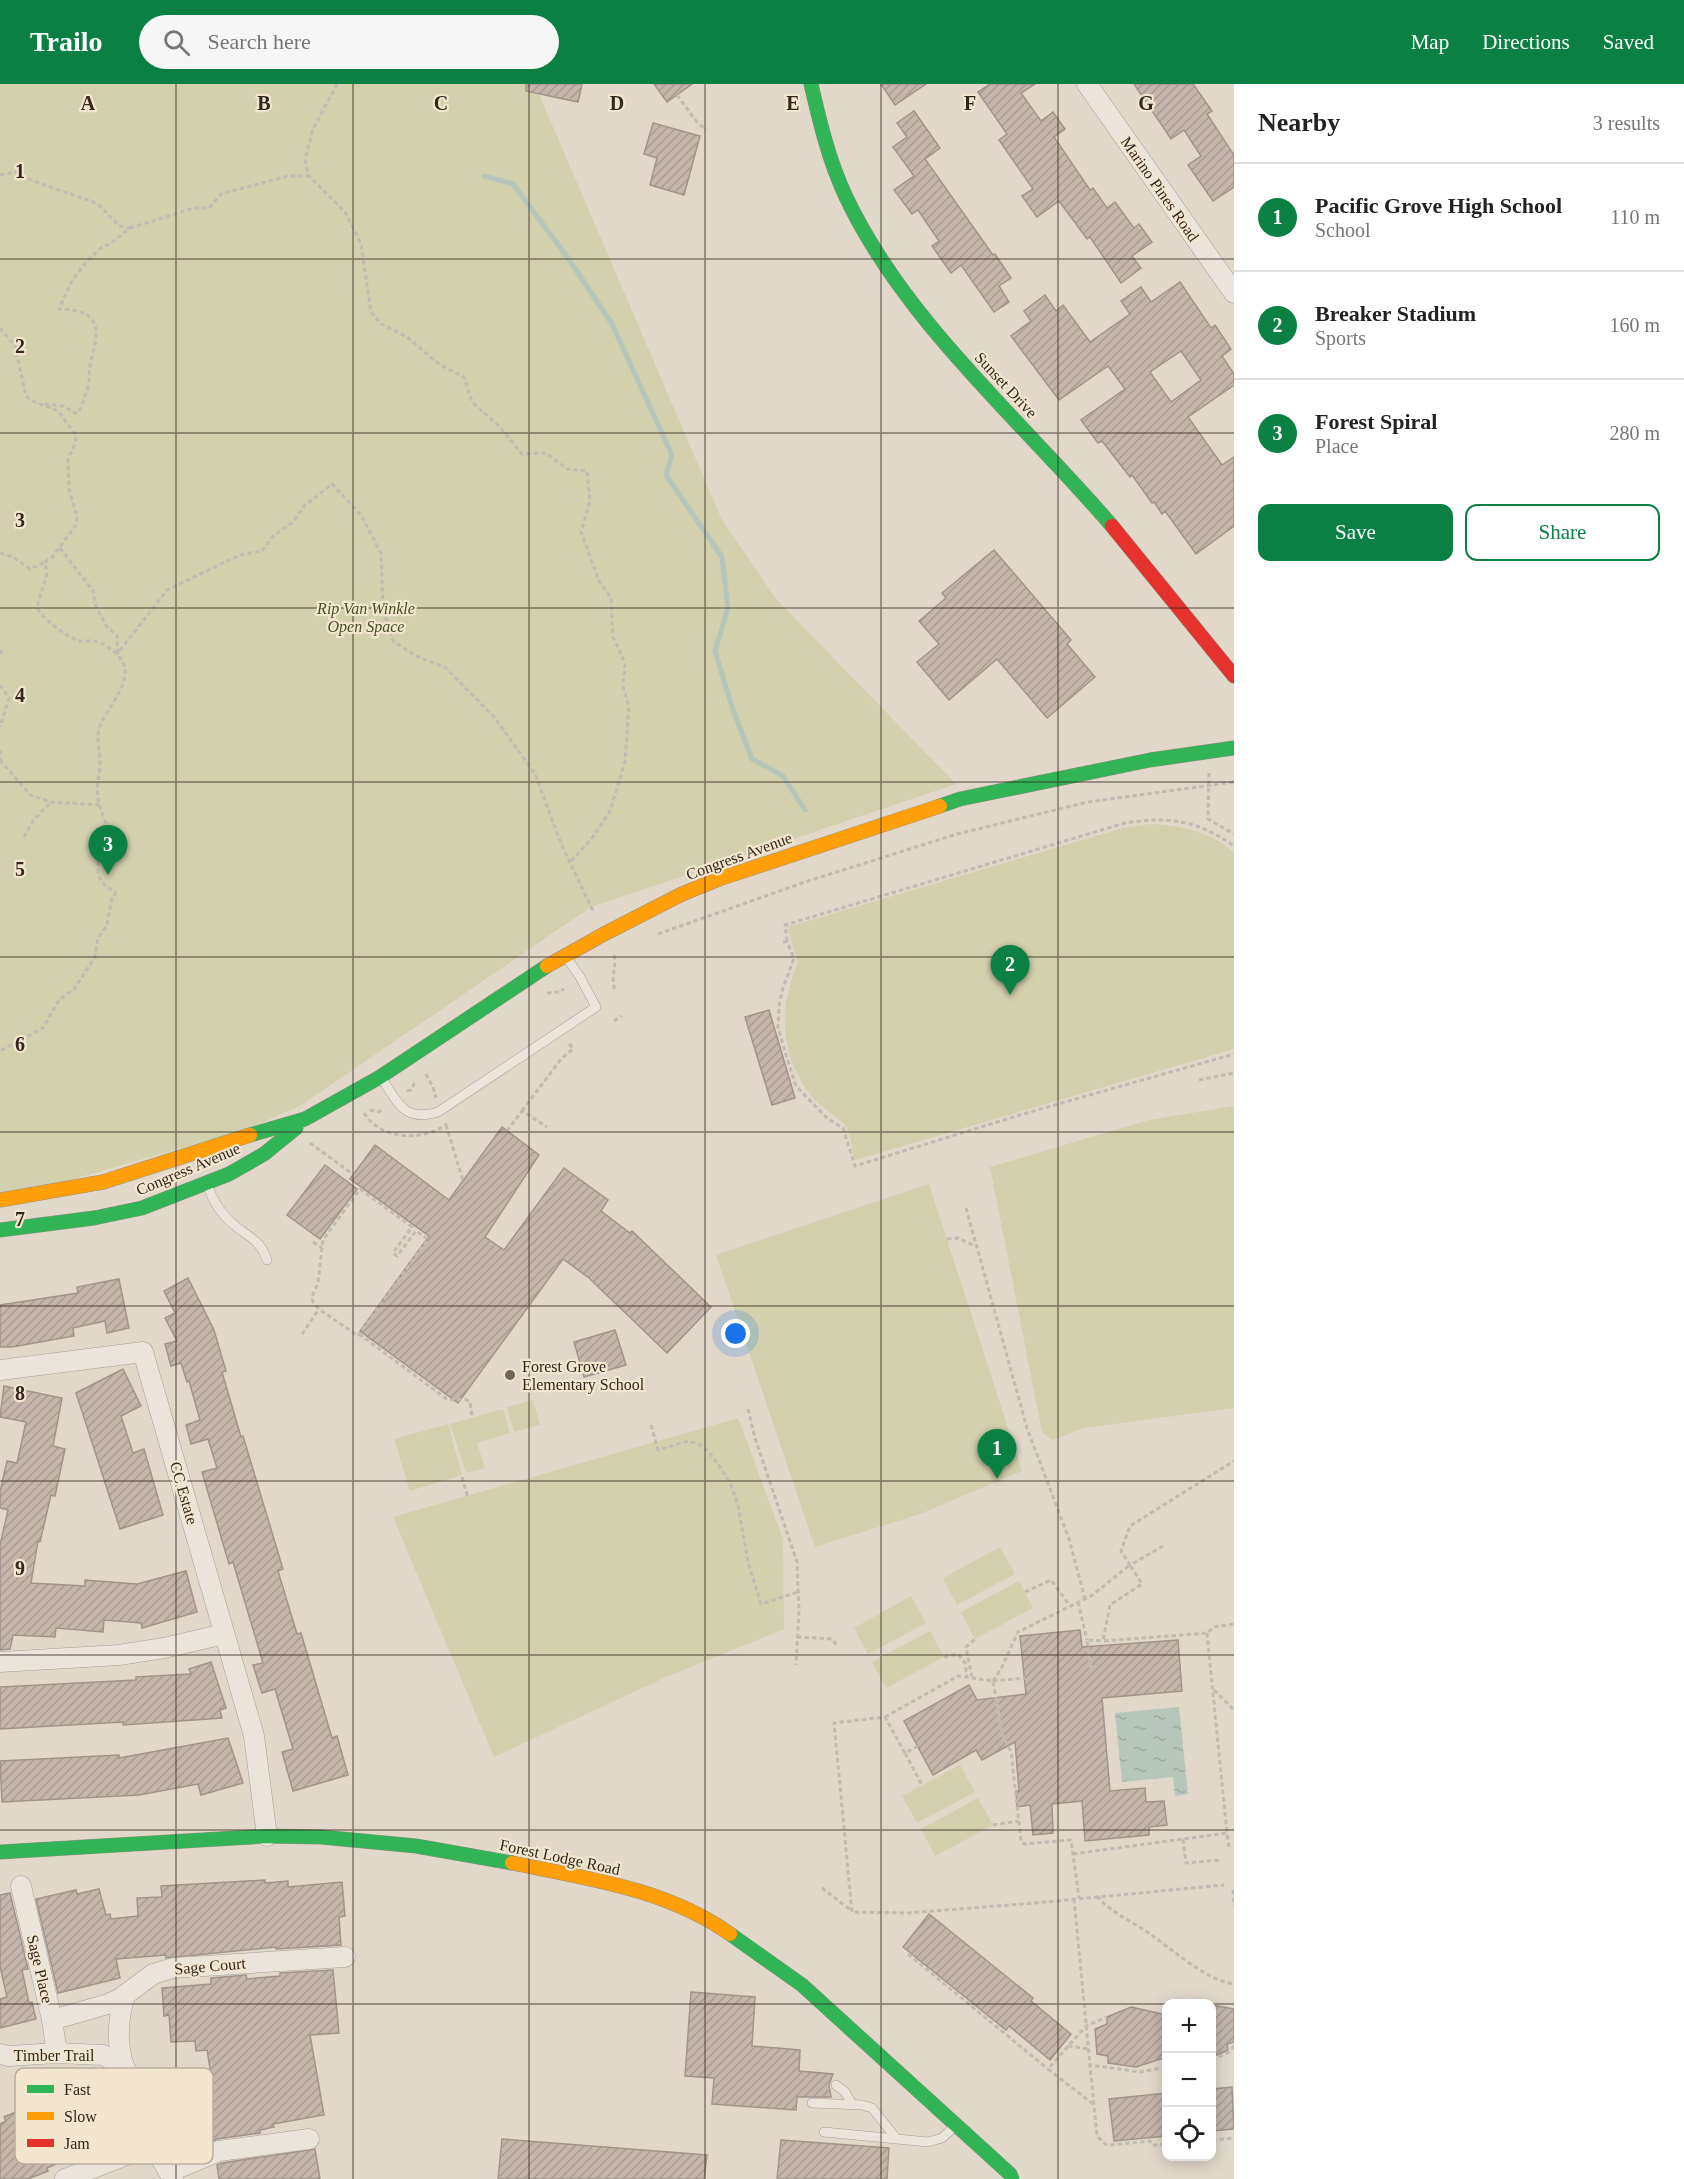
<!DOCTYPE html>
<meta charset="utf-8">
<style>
:root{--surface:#fff;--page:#f6f6f6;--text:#222;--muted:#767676;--line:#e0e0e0;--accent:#0b8043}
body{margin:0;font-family:"Times New Roman",serif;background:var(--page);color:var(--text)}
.controls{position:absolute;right:18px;bottom:18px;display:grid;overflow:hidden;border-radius:12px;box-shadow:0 3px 15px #0003}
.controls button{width:54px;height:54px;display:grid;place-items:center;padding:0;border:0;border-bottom:2px solid var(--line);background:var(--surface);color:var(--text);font:30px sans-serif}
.you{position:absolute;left:736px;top:1250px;width:21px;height:21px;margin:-15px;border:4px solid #fff;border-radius:50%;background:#1a73e8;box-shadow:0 0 0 9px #1a73e833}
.badge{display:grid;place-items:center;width:39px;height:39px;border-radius:50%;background:var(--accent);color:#fff;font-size:20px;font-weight:700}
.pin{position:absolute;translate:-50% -50px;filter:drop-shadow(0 2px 3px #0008)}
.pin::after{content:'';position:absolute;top:32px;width:21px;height:18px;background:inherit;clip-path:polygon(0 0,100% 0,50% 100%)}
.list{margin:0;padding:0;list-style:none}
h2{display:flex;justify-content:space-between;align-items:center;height:78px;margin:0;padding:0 24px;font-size:26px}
h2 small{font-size:20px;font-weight:400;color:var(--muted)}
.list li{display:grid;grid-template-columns:39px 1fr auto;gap:18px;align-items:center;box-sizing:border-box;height:108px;padding:0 24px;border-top:2px solid var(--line)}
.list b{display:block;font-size:22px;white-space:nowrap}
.list p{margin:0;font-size:20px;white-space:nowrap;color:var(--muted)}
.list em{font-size:20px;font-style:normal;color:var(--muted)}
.actions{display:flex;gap:12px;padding:18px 24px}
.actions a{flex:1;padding:14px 0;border:2px solid var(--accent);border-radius:12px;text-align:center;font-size:21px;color:var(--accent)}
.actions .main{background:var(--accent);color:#fff}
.icon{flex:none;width:33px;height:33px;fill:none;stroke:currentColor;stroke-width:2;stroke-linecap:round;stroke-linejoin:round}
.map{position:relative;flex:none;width:1234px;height:2095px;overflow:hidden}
header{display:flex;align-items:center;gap:36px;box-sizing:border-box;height:84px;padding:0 30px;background:var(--accent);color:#fff}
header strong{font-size:28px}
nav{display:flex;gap:33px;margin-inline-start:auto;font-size:21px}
.search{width:420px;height:54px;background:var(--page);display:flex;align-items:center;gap:15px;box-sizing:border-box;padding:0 21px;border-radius:33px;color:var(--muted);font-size:22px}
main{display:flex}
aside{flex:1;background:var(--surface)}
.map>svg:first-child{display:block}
</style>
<header>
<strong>Trailo</strong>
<div class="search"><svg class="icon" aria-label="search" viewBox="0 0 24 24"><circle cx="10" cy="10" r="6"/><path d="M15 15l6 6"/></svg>Search here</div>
<nav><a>Map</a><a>Directions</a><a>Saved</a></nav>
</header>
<main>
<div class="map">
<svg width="1234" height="2095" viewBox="0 0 1234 2095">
<defs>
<pattern id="water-ripples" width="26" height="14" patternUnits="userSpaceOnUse" patternTransform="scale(1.5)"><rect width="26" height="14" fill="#b6c6bb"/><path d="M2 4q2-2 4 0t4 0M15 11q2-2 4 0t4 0" fill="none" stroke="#9daaa0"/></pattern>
<pattern id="building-hatch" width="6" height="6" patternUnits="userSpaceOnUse" patternTransform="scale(1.5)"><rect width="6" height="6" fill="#c5b6ab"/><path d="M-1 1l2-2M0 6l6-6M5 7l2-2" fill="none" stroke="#aa9c93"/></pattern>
</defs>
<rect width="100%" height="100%" fill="#e1d8ca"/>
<g fill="#d2d0ad">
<polygon points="0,0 536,0 541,15 722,436 777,516 956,700 591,823 300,1022 248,1045 0,1116"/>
<path d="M1150,740C1180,741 1210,748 1234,768V965L855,1076C852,1066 851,1054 847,1044C844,1037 820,1023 813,1014C779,972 778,926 798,878L787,843L1123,744Z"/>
<polygon points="1234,1022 1234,1324 1084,1344 1052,1356 1042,1348 990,1083 1149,1036"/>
<polygon points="929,1100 1022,1387 920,1430 815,1463 716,1171"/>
<polygon points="533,1316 540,1341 514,1348 507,1323"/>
<polygon points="503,1325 510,1349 477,1359 485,1384 466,1389 450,1340"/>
<polygon points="738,1334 783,1455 784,1545 664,1594 494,1673 393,1433"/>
<polygon points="448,1340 462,1391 410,1407 394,1355"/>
<polygon points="1000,1463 1015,1490 957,1521 943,1494"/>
<polygon points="1019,1497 1033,1524 975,1555 961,1528"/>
<polygon points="911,1512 926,1539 868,1570 854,1544"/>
<polygon points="930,1547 944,1573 886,1604 872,1578"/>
<polygon points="960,1681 975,1708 917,1739 902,1712"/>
<polygon points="978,1714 993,1741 935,1772 921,1745"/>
</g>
<polygon fill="url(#water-ripples)" points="1179,1623 1188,1710 1175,1712 1173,1693 1122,1698 1115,1629"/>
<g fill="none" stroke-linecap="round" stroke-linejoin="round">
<polyline stroke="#b6c6bb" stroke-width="5" points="484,92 513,100 568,174 612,240 672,371 666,391 722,473 728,524 715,567 733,626 752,675 783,692 805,726"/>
</g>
<g fill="url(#building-hatch)" stroke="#a1948a" stroke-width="1.5" fill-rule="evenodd">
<polygon points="526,0 582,0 578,18 526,7"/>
<polygon points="654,0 692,0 667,18"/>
<polygon points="881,0 926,0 895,21"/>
<polygon points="990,0 1035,0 1021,9 1041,37 1053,28 1065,45 1054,53 1090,106 1093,104 1107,124 1115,118 1134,144 1139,140 1152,158 1132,172 1141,184 1121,199 1090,153 1087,155 1059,117 1037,133 1022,112 1033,105 999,56 1007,50 978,8"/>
<polygon points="1134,0 1193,0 1212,27 1207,30 1234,71 1234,103 1213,117 1188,81 1201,72 1184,46 1171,55"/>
<polygon points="914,27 940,64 925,75 993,171 995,170 1011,194 999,202 1009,218 994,228 961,181 951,189 932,162 939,157 918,126 912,130 894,106 914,92 893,63 907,53 897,39"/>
<polygon points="653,39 700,52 684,111 650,101 657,74 644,70"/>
<path d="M1180,198L1211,244L1215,241L1231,265L1222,272L1234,290V301L1188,333L1222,381L1234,373V442L1196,470L1165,427L1162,430L1154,418L1152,419L1132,391L1130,393L1102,357L1098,359L1081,336L1125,305L1108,282L1059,316L1011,252L1031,237L1024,227L1045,211L1056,227L1063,221L1090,258L1130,230L1121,217L1141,203L1151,218ZM1181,267L1201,296L1171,318L1150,288Z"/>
<polygon points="994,466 1071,556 1067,560 1095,593 1047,634 997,575 949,616 917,578 939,560 919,537 946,514 942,509"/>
<polygon points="769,926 795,1014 772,1021 745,933"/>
<polygon points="502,1043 539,1071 485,1153 504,1166 564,1084 608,1116 601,1127 630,1149 632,1147 711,1223 667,1269 589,1194 563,1175 458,1319 360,1247 429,1152 350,1095 375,1061 449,1116"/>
<polygon points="325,1081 357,1105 320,1155 287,1131"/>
<polygon points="188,1194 214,1246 226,1287 222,1288 241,1353 243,1352 283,1485 278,1487 297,1550 301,1549 332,1654 337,1652 348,1691 293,1707 282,1668 293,1665 275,1605 262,1609 253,1581 263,1579 233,1478 229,1480 202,1388 217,1384 208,1355 191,1360 186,1341 200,1336 189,1297 187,1298 181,1279 171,1282 165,1260 177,1257 165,1234 175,1229 164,1207"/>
<polygon points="119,1195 129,1244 107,1249 105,1237 73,1244 74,1252 12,1263 0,1263 0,1221 78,1209 77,1203"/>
<polygon points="615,1246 626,1281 584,1293 574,1258"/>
<polygon points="123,1285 141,1322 121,1332 133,1369 144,1365 163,1431 120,1445 76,1309"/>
<polygon points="4,1302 62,1314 53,1362 65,1365 55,1412 51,1411 40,1458 38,1457 31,1499 85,1502 85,1496 137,1500 186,1487 197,1528 142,1544 141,1539 104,1536 103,1548 56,1544 55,1553 13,1551 10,1565 0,1566 0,1461 8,1426 0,1424 0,1408 7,1377 17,1379 26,1338 0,1333"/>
<polygon points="1080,1546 1082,1563 1178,1556 1182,1607 1102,1614 1110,1707 1145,1704 1146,1718 1164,1717 1167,1741 1149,1743 1149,1751 1085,1757 1082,1717 1052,1720 1053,1749 1033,1751 1030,1721 1017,1723 1016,1707 1019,1707 1015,1658 982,1676 976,1666 933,1691 904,1637 969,1601 977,1616 1026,1610 1020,1552"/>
<polygon points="211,1578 226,1624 220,1626 222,1634 123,1641 123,1638 0,1645 0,1603 136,1596 136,1593 191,1590 189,1585"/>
<polygon points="228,1654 243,1699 201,1711 198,1700 139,1711 2,1718 0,1677 119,1671 119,1674"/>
<polygon points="265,1796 265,1799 288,1797 288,1803 342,1798 345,1832 339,1833 341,1861 276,1865 276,1863 166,1874 166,1871 116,1875 120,1894 58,1909 36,1815 76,1806 77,1810 99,1805 106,1831 110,1830 111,1835 138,1832 137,1814 162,1813 161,1802"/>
<polygon points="10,1809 28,1885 22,1886 29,1919 32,1918 36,1935 0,1944 0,1915 7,1913 0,1882 0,1811"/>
<polygon points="929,1830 1033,1914 1031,1917 1071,1950 1050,1976 1009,1942 1006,1946 903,1863"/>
<polygon points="333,1886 339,1949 310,1951 324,2031 273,2040 274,2043 260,2046 260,2049 217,2055 195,2064 182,2066 172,2007 201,2003 200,1999 212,1997 207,1966 196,1967 195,1957 171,1958 169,1931 164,1932 162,1904 211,1900 211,1894 246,1891 247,1895 280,1892 280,1889"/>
<polygon points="691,1908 755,1913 752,1962 800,1966 799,1987 833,1990 829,2001 831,2013 797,2013 796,2026 712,2020 714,1994 685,1992"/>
<polygon points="1212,1921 1234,1925 1234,1958 1227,1960 1228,1966 1212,1973"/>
<polygon points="1131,1923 1167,1931 1167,1973 1136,1983 1108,1979 1108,1972 1097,1970 1095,1945 1107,1940 1107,1933"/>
<polygon points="1232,2003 1234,2045 1212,2047 1212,2005"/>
<polygon points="92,2005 99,2022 103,2021 118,2058 76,2076 74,2072 47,2084 48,2087 28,2095 0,2095 0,2040 6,2037 4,2033 30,2022 27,2017 43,2010 45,2014 56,2009 59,2016 69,2012 70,2015"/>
<polygon points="1167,2009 1167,2052 1114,2057 1109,2015"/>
<polygon points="502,2055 707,2071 704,2095 498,2095"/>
<polygon points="781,2056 889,2064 887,2095 777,2095"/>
<polygon points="315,2065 320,2095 219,2095 217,2081 222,2079"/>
</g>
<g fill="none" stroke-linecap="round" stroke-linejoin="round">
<g stroke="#a69d94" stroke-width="10">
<g id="lane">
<path d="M382,995C399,1020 404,1038 438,1028L596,923L580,893L566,873"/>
<path d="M207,1100C212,1115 221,1130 233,1140C248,1153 260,1155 267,1176"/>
<polyline points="836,2001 845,2008 852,2020"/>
<polyline points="812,2019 862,2021 872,2024 896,2054"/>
<polyline points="824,2048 928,2058 942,2054 954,2043"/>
</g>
</g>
<g stroke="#a69d94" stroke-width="21">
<g id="street">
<polyline points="1087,0 1234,209"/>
<polyline points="0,1286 143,1268 254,1652 267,1752"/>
<polyline points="0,1578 119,1571 164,1564 224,1550"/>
<polyline points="21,1802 52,1936 57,1969"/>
<polyline points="52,1936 108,1920 121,1914 153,1890 173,1884 345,1873"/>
<polyline points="0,1970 9,1972 57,1969 103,1971 115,1977 125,1985 143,2011 149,2023 157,2068 173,2095"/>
<path d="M125,1985C116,1961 118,1934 125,1911"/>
<polyline points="169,2088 219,2067 309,2055"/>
<polyline points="65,2095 129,2070 157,2068"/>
</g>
</g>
<g stroke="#968d83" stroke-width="15">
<g id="fast">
<path d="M811,0C820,39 829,77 846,113C905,238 1023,338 1112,442"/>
<polyline points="940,722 960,715 1150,676 1234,664"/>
<polyline points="250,1051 305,1035 380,993 547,882"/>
<polyline points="0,1146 94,1134 142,1124 229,1090 264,1070 296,1044"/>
<polyline points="0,1768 267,1752 321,1753 416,1762 512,1779"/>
<polyline points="730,1850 802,1901 1010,2090 1012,2095"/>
</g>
</g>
<g stroke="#968d83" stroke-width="15">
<g id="slow">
<polyline points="547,882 604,850 682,810 719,795 940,722"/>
<polyline points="0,1116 103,1098 250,1051"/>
<path d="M512,1779C586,1794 667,1805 730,1850"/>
</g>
</g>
<g stroke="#968d83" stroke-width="15">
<polyline id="jam" points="1112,442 1234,592"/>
</g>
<g stroke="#c2bbb3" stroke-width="3" stroke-dasharray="4.5 3" stroke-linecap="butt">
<polyline points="337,0 313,45 305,76 309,92 345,128 361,160 371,228 381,240 407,253 440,281 464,293 472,318 500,343 522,370 546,369 567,385 587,387 590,417 581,448 599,497 611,514 613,553 625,579 623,603 629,622 625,678 610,727 592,754 571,777"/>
<polyline points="677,11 696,37 706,46"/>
<path d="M0,91L16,88L33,97L91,117L98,120L119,142L130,144L110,160L102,163L86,178L72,197L59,225C108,226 97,251 89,286C91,300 84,315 79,328L75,329L63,322L44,320"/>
<polyline points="130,144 194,124 209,124 221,110 288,92 309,92"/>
<path d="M0,244L15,262L26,312L30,316L58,327L75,350L76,358L68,375L69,405L77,433L76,441L53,472L45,478L47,490L37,523C41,534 67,553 79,557C83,558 88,556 92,557C105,558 123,572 125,584C128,603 106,626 100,642C95,656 101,669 100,683C99,696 95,706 99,719C101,729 107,739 109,750C110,763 94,776 98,788C100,798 106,803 115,808V811L112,814L107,841L98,854L95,873L74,905L59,916L43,944L0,967"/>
<polyline points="60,464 93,507 96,523 107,543 117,551 118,569 167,506 240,471 262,467 273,452 293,438 304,422 332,400 361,431 381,469 383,525 393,557 416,572 446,584 495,634 535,690 562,762 594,829"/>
<polyline points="0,469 13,473 30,485 45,478"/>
<polyline points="0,566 2,570 0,573"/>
<polyline points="0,601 9,614 0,643"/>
<polyline points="0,666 1,676"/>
<polyline points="0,676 30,711 51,718 99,721"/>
<polyline points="1209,689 1208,735 1234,750"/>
<polyline points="24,753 33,737 51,718"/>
<polyline points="658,850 805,798 957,750 1088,718 1234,698"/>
<path d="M787,857L785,841L1125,739C1169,732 1197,736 1234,762"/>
<polyline points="783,858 787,858 794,874 782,907 779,922 778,943 785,968 796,1002 828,1035 843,1044 855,1082 1023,1030 1234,970"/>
<path d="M614,871C617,885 610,891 615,907"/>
<polyline points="547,909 559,908 564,905"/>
<polyline points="614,937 622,932"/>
<polyline points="426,990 433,1003 436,1014"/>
<polyline points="1199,996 1234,989"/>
<polyline points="407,1007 411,1006 415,998"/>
<polyline points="370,1026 379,1028 383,1024"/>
<polyline points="522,1027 561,975 573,965 569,959"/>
<path d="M364,1029C380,1056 423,1058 447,1040"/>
<polyline points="446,1041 463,1097"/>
<polyline points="507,1047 522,1027 547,1043"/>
<polyline points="310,1059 354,1091"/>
<polygon points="360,1105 412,1143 393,1169 397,1172 416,1147 428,1155 358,1252 319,1225 313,1218 312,1213 318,1199 323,1156"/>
<polyline points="966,1124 1027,1344 1069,1455 1085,1515"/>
<polyline points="947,1155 958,1154 975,1162"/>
<polyline points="313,1158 322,1164"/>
<polyline points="302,1250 319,1225"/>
<polyline points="359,1250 448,1316 465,1315 470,1318 472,1332"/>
<polyline points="748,1325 755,1354 797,1478 799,1527 796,1581"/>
<polyline points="651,1341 658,1366 688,1357 699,1360 708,1367 720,1383 731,1401 738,1421 748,1478 761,1520 798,1508"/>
<polyline points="462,1393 468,1414"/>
<polyline points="1163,1462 1130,1481 1121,1467 1130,1442 1234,1377"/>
<polyline points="1025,1508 1051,1496 1070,1522"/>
<polyline points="1078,1518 1087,1556"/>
<polyline points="1207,1549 1227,1749"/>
<polyline points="797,1553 832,1555 838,1563"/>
<polyline points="944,1573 958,1570 965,1579 967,1593"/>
<polyline points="1091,1584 1087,1556 1103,1557"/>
<polyline points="972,1593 966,1563 975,1555"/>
<polyline points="993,1597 1002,1583 1018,1548 1091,1512 1130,1481 1142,1500 1110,1521 1103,1557 1207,1549 1214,1543 1234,1540"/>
<polyline points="993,1597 1025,1594"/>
<polyline points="1214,1606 1234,1626"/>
<polyline points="885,1633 958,1592 993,1597 1002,1650 1011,1668 1021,1757 1024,1760 1071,1756 1079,1814"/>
<polyline points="918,1662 905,1669 922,1701"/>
<polyline points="905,1669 885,1633 834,1639 852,1828 907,1829 1035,1819 1224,1801"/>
<polyline points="993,1741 1018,1737"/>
<polyline points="1183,1755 1186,1779 1221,1776"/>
<polyline points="1073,1770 1227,1749 1229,1765"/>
<polyline points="822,1804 852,1827"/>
<polyline points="1233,1806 1234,1822"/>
<path d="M1097,1812C1111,1829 1132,1837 1150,1850C1172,1865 1207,1897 1234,1900"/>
<polyline points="1074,1815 1090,1981"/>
<polyline points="908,1870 1048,1985"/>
<polyline points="1068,1962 1089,1965"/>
<polyline points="1212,1976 1229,1968 1234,1962"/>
<polyline points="1166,1983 1140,1988 1090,1981 1097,2052 1105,2060 1109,2061 1150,2057 1152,2061 1166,2060"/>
<polyline points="1093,2020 1048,1985 1086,1942 1107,1933"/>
<polyline points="1212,2056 1234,2054"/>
</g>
<use href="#lane" stroke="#eae4db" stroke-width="9"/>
<use href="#street" stroke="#eae4db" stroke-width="20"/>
<use href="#fast" stroke="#30b455" stroke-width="14"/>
<use href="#slow" stroke="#ff9f0a" stroke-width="14"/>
<use href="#jam" stroke="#e5322d" stroke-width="14"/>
</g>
<path fill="none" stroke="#34261d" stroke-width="1.5" stroke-opacity="0.55" d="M176,0V2095M353,0V2095M529,0V2095M705,0V2095M881,0V2095M1058,0V2095M0,175H1234M0,349H1234M0,524H1234M0,698H1234M0,873H1234M0,1048H1234M0,1222H1234M0,1397H1234M0,1571H1234M0,1746H1234M0,1920H1166M1212,1920H1234"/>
<circle fill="#71645a" stroke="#f3e6cf" stroke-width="2" cx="510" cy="1291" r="6"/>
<g text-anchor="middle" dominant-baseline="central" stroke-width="4.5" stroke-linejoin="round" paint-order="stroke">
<g font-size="16" fill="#34261d" stroke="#f3e6cf">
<text transform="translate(1160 105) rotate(55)">Marino Pines Road</text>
<text transform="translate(1006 301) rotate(47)">Sunset Drive</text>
<text transform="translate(739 772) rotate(-20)">Congress Avenue</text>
<text transform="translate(188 1085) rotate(-23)">Congress Avenue</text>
<text transform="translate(184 1409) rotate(74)">CC Estate</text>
<text transform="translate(560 1773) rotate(12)">Forest Lodge Road</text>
<text transform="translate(210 1882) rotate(-5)">Sage Court</text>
<text transform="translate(40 1885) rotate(77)">Sage Place</text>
<text x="54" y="1971">Timber Trail</text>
</g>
<g font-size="16" font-style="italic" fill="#474f24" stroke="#f3e6cf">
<text x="366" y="524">Rip Van Winkle<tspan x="366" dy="18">Open Space</tspan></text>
</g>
<g font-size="16" fill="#34261d" stroke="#f3e6cf" text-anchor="start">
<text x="522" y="1282">Forest Grove<tspan x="522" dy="18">Elementary School</tspan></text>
</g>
</g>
<rect x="15" y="1984" width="198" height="96" rx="9" fill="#f3e6cf" stroke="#baac9a" stroke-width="1.5"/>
<rect x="27" y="2001" width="27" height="8" fill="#30b455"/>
<rect x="27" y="2028" width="27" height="8" fill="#ff9f0a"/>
<rect x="27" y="2055" width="27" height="8" fill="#e5322d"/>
<g font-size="16" fill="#34261d">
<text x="64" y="2011">Fast</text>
<text x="64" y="2038">Slow</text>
<text x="64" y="2065">Jam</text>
</g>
<g font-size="20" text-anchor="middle" font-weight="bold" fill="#34261d" stroke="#f3e6cf" stroke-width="4.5" stroke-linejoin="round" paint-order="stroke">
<text x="88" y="26">A</text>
<text x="264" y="26">B</text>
<text x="441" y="26">C</text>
<text x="617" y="26">D</text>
<text x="793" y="26">E</text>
<text x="970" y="26">F</text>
<text x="1146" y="26">G</text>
<text x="20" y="94">1</text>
<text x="20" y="269">2</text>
<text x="20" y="443">3</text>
<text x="20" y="618">4</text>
<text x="20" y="792">5</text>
<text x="20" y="967">6</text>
<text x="20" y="1142">7</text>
<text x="20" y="1316">8</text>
<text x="20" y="1491">9</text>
</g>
</svg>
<div class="controls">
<button>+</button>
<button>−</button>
<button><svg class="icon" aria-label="locate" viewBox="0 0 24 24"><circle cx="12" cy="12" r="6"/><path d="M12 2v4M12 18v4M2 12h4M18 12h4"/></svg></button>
</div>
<div class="you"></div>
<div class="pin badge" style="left:997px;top:1395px">1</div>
<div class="pin badge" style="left:1010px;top:911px">2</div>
<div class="pin badge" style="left:108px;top:791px">3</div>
</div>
<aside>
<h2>Nearby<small>3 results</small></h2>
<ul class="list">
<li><span class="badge">1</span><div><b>Pacific Grove High School</b><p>School</p></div><em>110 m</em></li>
<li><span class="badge">2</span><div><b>Breaker Stadium</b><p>Sports</p></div><em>160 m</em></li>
<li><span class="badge">3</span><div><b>Forest Spiral</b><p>Place</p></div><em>280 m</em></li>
</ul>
<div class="actions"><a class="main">Save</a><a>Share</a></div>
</aside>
</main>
